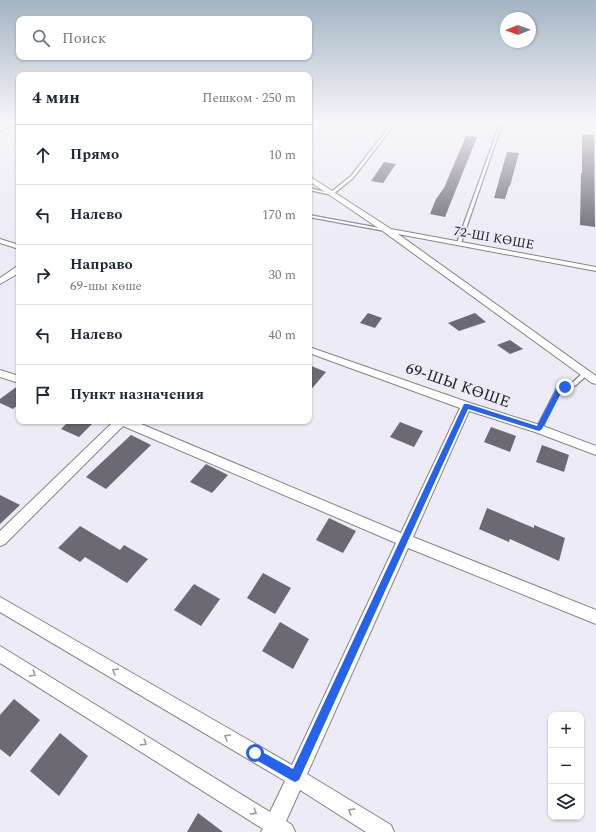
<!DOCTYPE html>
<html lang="ru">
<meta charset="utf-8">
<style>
:root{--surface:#fff;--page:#f2f2f3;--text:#1f2937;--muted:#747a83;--line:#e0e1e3}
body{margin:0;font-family:Spectral,serif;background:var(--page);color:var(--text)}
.controls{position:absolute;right:12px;bottom:12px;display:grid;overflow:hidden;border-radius:8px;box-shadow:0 1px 3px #0004}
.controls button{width:36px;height:36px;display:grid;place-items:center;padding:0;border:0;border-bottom:1px solid var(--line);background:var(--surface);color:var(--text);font:20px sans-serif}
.compass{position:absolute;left:500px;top:12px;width:36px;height:36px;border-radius:50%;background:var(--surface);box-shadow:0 1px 3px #0004;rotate:269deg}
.stop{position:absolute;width:12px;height:12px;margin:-9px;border:3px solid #2563eb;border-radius:50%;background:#fff}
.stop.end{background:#2563eb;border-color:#fff;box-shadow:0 1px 4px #0008}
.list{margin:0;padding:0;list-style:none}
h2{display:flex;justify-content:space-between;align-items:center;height:52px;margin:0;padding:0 16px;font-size:17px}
h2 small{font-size:13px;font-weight:400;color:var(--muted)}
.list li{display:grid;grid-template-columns:26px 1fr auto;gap:12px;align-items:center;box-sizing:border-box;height:60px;padding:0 16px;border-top:1px solid var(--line)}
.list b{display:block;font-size:15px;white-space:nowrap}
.list p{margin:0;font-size:13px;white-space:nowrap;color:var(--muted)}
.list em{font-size:13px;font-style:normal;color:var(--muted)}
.icon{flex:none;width:22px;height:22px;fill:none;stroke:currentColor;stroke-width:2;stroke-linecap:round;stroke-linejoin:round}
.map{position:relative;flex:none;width:596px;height:832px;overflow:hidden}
.search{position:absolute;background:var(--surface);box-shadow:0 1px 3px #0004;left:16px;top:16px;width:296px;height:44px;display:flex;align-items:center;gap:10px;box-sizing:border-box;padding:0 14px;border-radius:8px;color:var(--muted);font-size:15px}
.panel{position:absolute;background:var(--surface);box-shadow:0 1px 3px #0004;left:16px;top:72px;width:296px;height:352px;border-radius:8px}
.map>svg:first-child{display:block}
</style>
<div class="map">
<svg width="596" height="832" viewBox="0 0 596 832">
<rect width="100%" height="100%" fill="#edebf5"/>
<g fill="#6c6973">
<polygon points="582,134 594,135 595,227 580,225 581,173 582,173"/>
<polygon points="466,136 477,137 445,217 430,214 436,199 444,188"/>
<polygon points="507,152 519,153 510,186 509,186 505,199 494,198"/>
<polygon points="384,162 396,164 383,183 371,181"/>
<polygon points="368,313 382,318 375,328 360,323"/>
<polygon points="475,313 486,322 459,331 448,323"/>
<polygon points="510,340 523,349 510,354 497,345"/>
<polygon points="309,365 326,372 309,392"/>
<polygon points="19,385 19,404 13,409 0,403 0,399"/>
<polygon points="69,421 95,421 79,437 61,429"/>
<polygon points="400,422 423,431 414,447 390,437"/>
<polygon points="491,427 516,436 510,452 484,442"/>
<polygon points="131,435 151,445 106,489 86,477"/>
<polygon points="542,445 569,455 564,472 536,462"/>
<polygon points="206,464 228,475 212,493 190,482"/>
<polygon points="0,495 20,505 0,524"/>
<polygon points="487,508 534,528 534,525 565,538 559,561 510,539 509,542 479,529"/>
<polygon points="329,518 356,531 343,553 316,540"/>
<polygon points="80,526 120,550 124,545 148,559 127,583 85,557 80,562 58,548"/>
<polygon points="263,573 291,588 275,614 247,598"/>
<polygon points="194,584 220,599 201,626 174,610"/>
<polygon points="280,622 309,639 293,669 262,651"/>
<polygon points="14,699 40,720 10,757 0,749 0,715"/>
<polygon points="60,733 88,756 59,796 30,771"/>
<polygon points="198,813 223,832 187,832"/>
</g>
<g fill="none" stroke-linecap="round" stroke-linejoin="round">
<g stroke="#85838c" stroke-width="2.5">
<g id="service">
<polygon points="394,121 397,121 353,178 332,195 309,190 309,188 330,193 351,176"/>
<polygon points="501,121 503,121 461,243 458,244 457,243"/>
<polygon points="309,215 385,229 387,230 385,231 309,217"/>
<polygon points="585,372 587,373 588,374 587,375 576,385 561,390 541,430 537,430 536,429 557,388 572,383 583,373"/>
</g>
</g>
<g stroke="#85838c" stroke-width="2">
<g id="minor">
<polygon points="309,176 391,229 596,267 596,271 398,234 596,376 596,384 592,383 384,232 309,181"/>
<polygon points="0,239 19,245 19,249 0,243"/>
<polygon points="16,267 19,267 19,273 0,284 0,278"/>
<polygon points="309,347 470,403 543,426 596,446 596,455 535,432 469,411 413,537 596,610 596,624 408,548 307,774 391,825 394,832 366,832 300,790 286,821 292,825 295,832 261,832 263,829 0,663 0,646 270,812 285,781 0,612 0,597 292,765 396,543 123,426 5,544 0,546 0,531 114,421 134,421 401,533 460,408 309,353"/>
<polygon points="0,370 19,376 19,383 0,377"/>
</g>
</g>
<g stroke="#85838c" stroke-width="2">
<polygon id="trunk" points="8,121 19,123 0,131 0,125"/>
</g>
<use href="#service" fill="#fff" fill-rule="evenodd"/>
<use href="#minor" fill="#fff" fill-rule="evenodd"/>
<use href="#trunk" fill="#fff" fill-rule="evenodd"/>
</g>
<defs><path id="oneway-chevron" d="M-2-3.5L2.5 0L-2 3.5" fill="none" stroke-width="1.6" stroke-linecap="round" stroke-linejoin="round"/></defs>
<g stroke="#9c9c9d">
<use href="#oneway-chevron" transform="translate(115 671) rotate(-150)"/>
<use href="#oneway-chevron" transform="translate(33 674) rotate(32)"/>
<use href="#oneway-chevron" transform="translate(227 737) rotate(-150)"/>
<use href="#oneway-chevron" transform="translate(144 743) rotate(32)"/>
<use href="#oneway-chevron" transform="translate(351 811) rotate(-148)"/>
<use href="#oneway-chevron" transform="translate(254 812) rotate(32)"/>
</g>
<linearGradient id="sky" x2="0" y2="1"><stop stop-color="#a3b4c2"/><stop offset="0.51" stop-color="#f7f6fa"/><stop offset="1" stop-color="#f7f6fa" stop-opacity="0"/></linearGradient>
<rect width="596" height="238" fill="url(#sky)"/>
<polygon fill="#2563eb" points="565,385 568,387 562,391 542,429 539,431 468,409 299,780 295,782 291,780 251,757 250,753 251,749 255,748 293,769 464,404 468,404 537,426 557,388"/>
<g text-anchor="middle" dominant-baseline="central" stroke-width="4" stroke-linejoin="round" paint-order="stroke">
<g font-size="13" fill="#232226" stroke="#edebf5">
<text transform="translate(494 238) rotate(10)">72-ШІ КӨШЕ</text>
</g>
<g font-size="16" fill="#232226" stroke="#edebf5">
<text transform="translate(458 385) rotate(19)">69-ШЫ КӨШЕ</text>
</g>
</g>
</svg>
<div class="controls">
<button>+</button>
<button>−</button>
<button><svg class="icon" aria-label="layers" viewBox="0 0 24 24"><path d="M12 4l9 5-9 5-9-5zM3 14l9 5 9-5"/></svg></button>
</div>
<svg class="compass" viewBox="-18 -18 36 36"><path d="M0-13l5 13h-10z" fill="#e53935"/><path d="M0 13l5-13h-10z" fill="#747a83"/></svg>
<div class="stop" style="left:255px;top:753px"></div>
<div class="stop end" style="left:565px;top:387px"></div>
<div class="search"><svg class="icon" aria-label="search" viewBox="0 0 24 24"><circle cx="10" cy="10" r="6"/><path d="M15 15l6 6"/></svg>Поиск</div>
<section class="panel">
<h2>4 мин<small>Пешком · 250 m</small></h2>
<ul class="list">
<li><svg class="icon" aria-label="ahead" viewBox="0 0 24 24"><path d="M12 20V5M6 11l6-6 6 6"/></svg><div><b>Прямо</b></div><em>10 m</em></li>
<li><svg class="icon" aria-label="left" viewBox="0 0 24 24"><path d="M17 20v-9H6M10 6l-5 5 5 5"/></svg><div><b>Налево</b></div><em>170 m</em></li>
<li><svg class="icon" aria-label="right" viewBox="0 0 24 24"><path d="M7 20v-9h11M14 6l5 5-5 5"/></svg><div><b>Направо</b><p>69-шы көше</p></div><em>30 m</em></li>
<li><svg class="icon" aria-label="left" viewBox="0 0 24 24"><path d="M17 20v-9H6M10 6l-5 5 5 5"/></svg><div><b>Налево</b></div><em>40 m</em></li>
<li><svg class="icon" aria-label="arrive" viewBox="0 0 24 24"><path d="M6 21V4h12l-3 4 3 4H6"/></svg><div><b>Пункт назначения</b></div></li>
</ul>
</section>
</div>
